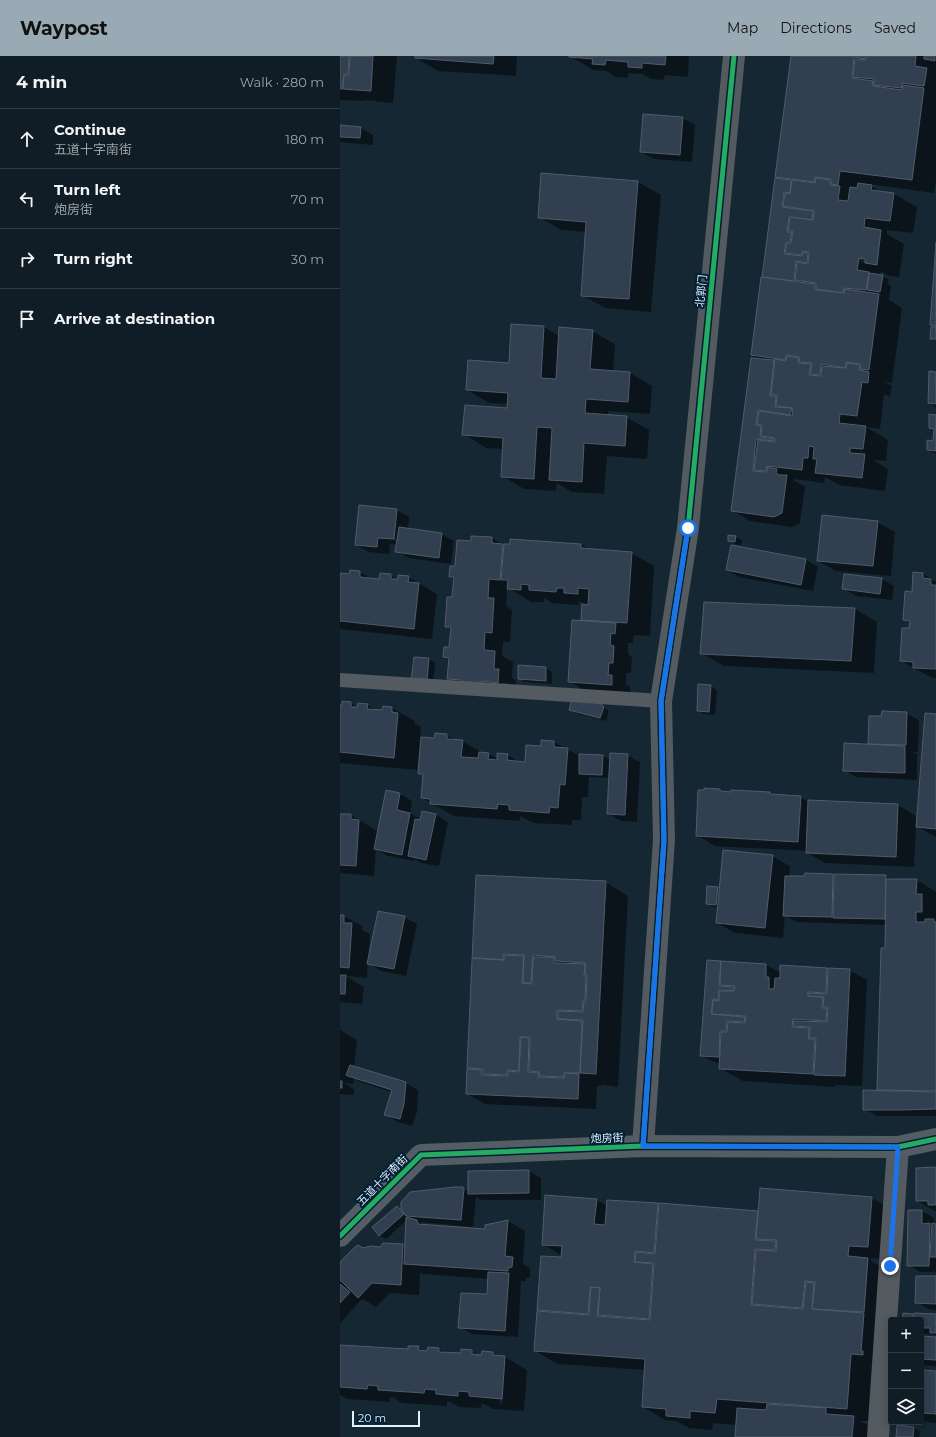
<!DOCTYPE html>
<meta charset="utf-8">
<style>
:root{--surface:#101d26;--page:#19262e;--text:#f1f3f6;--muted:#9ca2a7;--line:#303b43;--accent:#9aaab5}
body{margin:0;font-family:Montserrat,"Noto Sans SC",sans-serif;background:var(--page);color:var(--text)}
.controls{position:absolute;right:12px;bottom:12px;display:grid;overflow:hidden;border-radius:4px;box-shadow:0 2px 10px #0003}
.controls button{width:36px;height:36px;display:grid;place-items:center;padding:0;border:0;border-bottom:1px solid var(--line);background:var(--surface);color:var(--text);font:20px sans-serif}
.scale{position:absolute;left:12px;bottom:10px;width:68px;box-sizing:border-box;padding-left:4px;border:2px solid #e2f0fb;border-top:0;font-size:11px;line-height:14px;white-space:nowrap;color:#e2f0fb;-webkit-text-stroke:3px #001f35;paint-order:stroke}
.stop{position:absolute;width:12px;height:12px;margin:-9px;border:3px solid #1a73e8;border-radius:50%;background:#fff}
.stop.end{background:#1a73e8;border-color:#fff;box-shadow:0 1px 4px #0008}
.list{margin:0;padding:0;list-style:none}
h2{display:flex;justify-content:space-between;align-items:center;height:52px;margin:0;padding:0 16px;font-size:17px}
h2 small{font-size:13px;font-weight:400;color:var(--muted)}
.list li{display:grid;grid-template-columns:26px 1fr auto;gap:12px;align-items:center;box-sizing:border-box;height:60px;padding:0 16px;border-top:1px solid var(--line)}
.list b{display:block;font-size:15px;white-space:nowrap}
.list p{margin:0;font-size:13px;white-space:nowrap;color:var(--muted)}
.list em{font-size:13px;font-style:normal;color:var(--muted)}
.icon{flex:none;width:22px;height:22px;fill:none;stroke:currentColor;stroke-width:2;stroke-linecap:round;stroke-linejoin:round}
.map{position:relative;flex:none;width:596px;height:1381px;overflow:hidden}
header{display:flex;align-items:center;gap:24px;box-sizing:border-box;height:56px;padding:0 20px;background:var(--accent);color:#111}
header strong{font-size:19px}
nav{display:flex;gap:22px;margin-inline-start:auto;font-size:14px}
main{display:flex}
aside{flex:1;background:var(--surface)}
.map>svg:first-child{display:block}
</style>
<header>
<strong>Waypost</strong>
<nav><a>Map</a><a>Directions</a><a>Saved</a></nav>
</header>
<main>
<aside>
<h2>4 min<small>Walk · 280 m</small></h2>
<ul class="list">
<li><svg class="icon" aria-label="ahead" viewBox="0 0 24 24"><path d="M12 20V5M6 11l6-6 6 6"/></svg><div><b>Continue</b><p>五道十字南街</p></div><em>180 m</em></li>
<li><svg class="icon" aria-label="left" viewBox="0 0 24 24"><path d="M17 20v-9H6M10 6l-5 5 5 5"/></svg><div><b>Turn left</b><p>炮房街</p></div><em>70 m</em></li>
<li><svg class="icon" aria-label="right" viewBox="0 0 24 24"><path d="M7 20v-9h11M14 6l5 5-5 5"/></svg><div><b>Turn right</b></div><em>30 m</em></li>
<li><svg class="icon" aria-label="arrive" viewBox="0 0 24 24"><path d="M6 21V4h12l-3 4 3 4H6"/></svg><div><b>Arrive at destination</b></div></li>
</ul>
</aside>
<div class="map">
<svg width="596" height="1381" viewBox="0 0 596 1381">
<rect width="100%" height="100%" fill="#152733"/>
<g fill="#0007" fill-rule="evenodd">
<polygon points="0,0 57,0 53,47 25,44 25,45 0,44"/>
<polygon points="76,0 177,0 176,20 98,15 76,2"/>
<polygon points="230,0 349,0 348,21 325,19 324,24 311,23 302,18 288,17 288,22 276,21 266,15 253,14"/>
<path d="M452,0H596V124L594,137L528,128L543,137L554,138L577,151L573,177L547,174V178L564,188L559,221L549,220L541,215L540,220L549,223L548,228L551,230L549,244L562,252L552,327L545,326L552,330L550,340L544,339L540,373L526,371L548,384L546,405L533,404L548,413L545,435L499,429L485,421L484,427L454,423V425L465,430L460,467L452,471L410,465L392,454L420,303L412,299L428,223L423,220L442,124L436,120ZM515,199L526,206V208L514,201ZM505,305L508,306L507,314L504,313Z"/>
<polygon points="342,62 355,69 352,106 314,103 301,96"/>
<polygon points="0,70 21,72 33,79 33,89 0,86"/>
<polygon points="298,126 321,139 311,256 265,252 242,239 247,176 221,174 199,161"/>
<polygon points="204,271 219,280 252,275 275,288 273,316 290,317 312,330 310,358 268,355 268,360 286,361 309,374 307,403 267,400 264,438 232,436 217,427 216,435 184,433 162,420 163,393 146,392 124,378 168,353 168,348 149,347 127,334 170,308"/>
<polygon points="596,317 596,351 589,347"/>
<polygon points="596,360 596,398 588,394 594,386 595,375 590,372"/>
<path d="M56,454L69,461L68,473L101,478L114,485L111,508L69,502L56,495L57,489L50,488L49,498L29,496L16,489ZM50,480L58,484V486L49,481Z"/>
<polygon points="537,466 555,476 551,520 496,515 478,505"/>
<polygon points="389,480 396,481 402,484 401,489 395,488 389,484"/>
<polygon points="152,482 164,490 171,489 171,484 241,488 251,494 291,497 314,510 310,580 294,579 293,587 288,587 288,598 292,601 291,617 286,617 286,628 290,631 290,639 247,636 229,625 247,566 242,564 248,550 239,545 239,549 212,547 204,542 204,546 191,546 170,533 167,533 166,550 172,554 170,586 163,586 162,600 173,606 172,622 176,625 175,636 126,633 108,622 110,604 104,601 110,592 111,573 106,570 113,542 115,523 110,520 132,486"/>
<polygon points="466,504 478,511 473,535 399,521 387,514"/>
<polygon points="0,516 4,519 10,519 20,516 32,523 40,524 51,519 59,524 68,521 97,538 92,583 0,573"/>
<polygon points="583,518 596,526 596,622 592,622 561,605 570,573 570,567 564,564 572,537"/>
<polygon points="505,519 542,523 554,530 552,544 516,540 503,532"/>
<polygon points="515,553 537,566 534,617 384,610 361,597"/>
<polygon points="89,603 95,607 93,629 78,628"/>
<polygon points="179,610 206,612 212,616 212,628 185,626 179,622"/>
<polygon points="371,630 377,634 375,659 364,658 358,655"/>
<polygon points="11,647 18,651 28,649 37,655 43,655 52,652 75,665 74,667 81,671 80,682 95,683 107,679 117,685 122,685 143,697 149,698 158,703 167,699 180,706 186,707 202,691 202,685 214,686 240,700 263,700 271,704 287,699 300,706 297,766 281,765 268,758 270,722 249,721 248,741 242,741 241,764 232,764 232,769 193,767 180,760 180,765 114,760 82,742 84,720 79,717 81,684 80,684 77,714 0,707 0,650"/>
<polygon points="261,649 269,655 266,665 236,657 230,653"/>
<polygon points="566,657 579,664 578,696 572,696 577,698 577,724 516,721 504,714 529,689 530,661 542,661"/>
<polygon points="596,659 596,781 576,770 574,811 485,807 467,797 467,795 375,790 357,779 379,734 383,736 430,737 434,739 460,741 469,746 558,749 576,760 576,767 577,767"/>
<polygon points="47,735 60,738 72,745 70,757 81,764 83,756 96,759 108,766 99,810 81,807 75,803 74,805 48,800 36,793 34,820 0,817 1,759 11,759 39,776"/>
<polygon points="432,800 450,810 449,821 465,821 466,818 546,820 552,824 577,824 596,836 596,1060 537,1060 524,1053 543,1036 538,1033 546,869 457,866 445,860 443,882 395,877 377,867 378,851 373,851 367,847 377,832 380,833"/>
<path d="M137,820L265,826L288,840L278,1031L262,1029V1030H257L256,1053L145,1048L127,1038L132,1014L128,1012ZM257,968H259V977H257Z"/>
<polygon points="0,860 4,860 22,870 22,874 30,878 28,902 64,861 77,868 66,920 41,915 28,907 27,922 6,920 24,931 22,948 0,946"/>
<polygon points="380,906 382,907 426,909 441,917 487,913 489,914 509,914 527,924 522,1030 495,1029 495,1031 403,1025 380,1012 380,1007 374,1006 361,999"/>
<polygon points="0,974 17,984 14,1012 66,1027 78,1034 77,1056 72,1070 58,1066 46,1059 52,1036 20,1026 14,1022 13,1028 4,1027 14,1033 14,1039 0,1038"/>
<polygon points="596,1112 596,1155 595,1155 577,1145"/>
<polygon points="189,1115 201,1122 201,1144 142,1144 136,1141 133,1171 80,1166 85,1170 145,1174 168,1165 185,1175 183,1208 190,1212 190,1221 186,1222 186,1225 181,1225 178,1281 132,1278 120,1271 148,1239 149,1223 83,1218 80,1216 79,1239 50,1237 36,1251 22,1243 0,1267 0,1225 4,1228 0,1223 0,1207 22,1193 62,1189 66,1191 67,1164 46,1183 40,1180 33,1172 57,1151 62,1154 123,1132 129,1136"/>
<path d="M532,1142L554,1155L551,1204L531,1202V1205L550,1216L529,1365H520L532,1371L531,1381H396L397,1369L373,1367L372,1374L349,1372L336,1365L325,1364L303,1351L305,1314L218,1308L195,1295L202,1201L222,1202V1200L203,1188L256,1143L267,1150L318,1148L320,1149L419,1157ZM294,1194L297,1195L296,1212L294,1211ZM465,1220H467L464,1254H461ZM473,1225H476L473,1245H471ZM250,1226H251V1247H248ZM258,1245H260L259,1265H257Z"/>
<polygon points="569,1155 582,1155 594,1162 594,1169 596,1169 596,1216 580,1216 568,1209"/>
<polygon points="596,1222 596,1254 589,1253 576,1246"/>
<polygon points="572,1259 575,1260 596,1259 596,1279 587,1278 581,1275 581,1264 563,1264"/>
<polygon points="581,1281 596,1282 596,1310 581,1309"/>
<path d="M0,1290L69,1295L78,1291L86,1296L99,1293L106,1297L122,1298L132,1295L139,1299L153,1297L160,1301H165L187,1314L184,1355L153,1353L144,1348H141V1352L119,1351L110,1346L107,1345V1350L62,1347L53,1341H50V1346L7,1343L0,1339ZM163,1311H165L162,1348H160Z"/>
<polygon points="581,1315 596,1316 596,1367 581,1365"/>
<polygon points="574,1372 580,1375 579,1381 557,1381"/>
</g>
<g fill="#313f50" stroke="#4f5c69">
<polygon points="0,0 9,0 8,18 4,18 2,33 0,33"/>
<polygon points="10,0 33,0 31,35 3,33 4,19 9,19"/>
<polygon points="75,0 154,0 153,8 75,2"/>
<polygon points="229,0 326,0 325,9 302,7 302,12 288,11 288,6 266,4 265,9 252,8 253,3 229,1"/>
<polygon points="451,0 526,0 525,3 514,1 512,22 533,25 533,30 562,34 563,29 584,32 572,124 500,115 498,129 491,128 491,123 475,121 475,126 435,121"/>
<polygon points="527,0 576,0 575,10 587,12 584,30 562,27 562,32 533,29 534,23 513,21 515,3 526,4"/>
<polygon points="584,0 595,0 595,5 584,3"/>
<polygon points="303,58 343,61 340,99 300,96"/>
<polygon points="0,69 21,71 20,82 0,81"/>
<polygon points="201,117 298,125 289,243 241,240 246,166 198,162"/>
<polygon points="435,122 451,124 450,137 444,136 442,151 473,155 472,164 449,161 447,176 452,176 450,186 446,186 444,198 462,200 463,196 468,197 467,207 456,205 454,225 422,221"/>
<polygon points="476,122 490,124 490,129 500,130 498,144 508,145 510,131 517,132 518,127 532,129 531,134 554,137 550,165 525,162 524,171 541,174 537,209 525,207 525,203 519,202 517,214 529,216 526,234 504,232 503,237 476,233 476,227 455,224 457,206 468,208 469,196 462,195 462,199 445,197 447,187 451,187 453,175 448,175 450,161 473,164 474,155 443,150 445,137 450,138 452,124 475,127"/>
<polygon points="596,186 596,270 590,269"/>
<polygon points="529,217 543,219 540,236 527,234"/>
<polygon points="421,221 475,228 475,234 504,237 505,233 539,238 529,314 520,313 520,308 506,306 506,312 481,308 480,319 470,318 472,307 459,306 460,301 446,299 445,304 411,299"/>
<polygon points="171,268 204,270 201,322 216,323 219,271 253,274 250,313 290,316 288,346 246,343 245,357 287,360 285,390 244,387 242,426 209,424 212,372 197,371 194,423 161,421 163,382 122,379 125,349 167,352 168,337 126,334 128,304 169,307"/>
<polygon points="591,271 596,271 596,283 590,283"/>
<polygon points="447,300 459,302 458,307 471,308 469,319 481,320 482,310 506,312 507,307 520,309 519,314 529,316 528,327 522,326 517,360 500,358 499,367 526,370 523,393 510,392 510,397 525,398 522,422 475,417 477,403 473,403 474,391 469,390 468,402 463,402 462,414 427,410 426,415 414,414 418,384 435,386 435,382 421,380 422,369 417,369 419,355 452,360 453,352 436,350 437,339 431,339 435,303 446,305"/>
<polygon points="411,302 434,304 430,340 436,340 435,351 452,352 450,359 418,354 416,369 421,370 420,381 434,383 434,385 416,383 413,415 427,416 427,411 437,413 436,417 439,419 447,419 442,457 434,461 391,455"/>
<polygon points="589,315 596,316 596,348 588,347"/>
<polygon points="589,358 596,359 596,395 587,394 587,384 593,385 594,373 589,372"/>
<polygon points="19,449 57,453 54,483 38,482 37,491 15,489"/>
<polygon points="482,459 538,465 533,510 477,505"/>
<polygon points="59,471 102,477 99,502 55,496"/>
<polygon points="388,479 396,480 395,486 388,485"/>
<polygon points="131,480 152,481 152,487 163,488 160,524 149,523 148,542 154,542 152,577 145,576 144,594 155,595 154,613 159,613 158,627 142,625 142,631 121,629 121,624 107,623 109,602 103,601 104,591 109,591 111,571 105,571 107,541 112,541 114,521 109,521 110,510 115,510 117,484 131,485"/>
<polygon points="170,483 241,488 241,492 292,496 287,567 241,564 242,548 248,549 249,533 238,532 238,538 224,537 224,532 217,532 216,536 189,534 189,529 181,528 181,534 167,533 168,524 161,524 164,488 170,488"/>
<polygon points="391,489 466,503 461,529 386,514"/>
<polygon points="10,514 20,515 20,521 39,523 40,517 51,518 51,523 58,523 58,519 69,520 68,526 79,527 74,573 0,565 0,517 9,518"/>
<polygon points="573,516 583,517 583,522 591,523 591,529 596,529 596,613 573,612 573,606 560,605 562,572 569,572 570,565 563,564 565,535 572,536"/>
<polygon points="504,518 542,522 540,538 502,533"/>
<polygon points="364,546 515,552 511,605 360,598"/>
<polygon points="232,564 276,567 275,578 271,577 270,589 274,590 273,607 269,607 268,619 272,619 272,629 228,626"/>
<polygon points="74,601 89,602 87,626 71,625"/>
<polygon points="178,609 206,611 206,625 178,623"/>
<polygon points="358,628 371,629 369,656 357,655"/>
<polygon points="232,643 241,643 261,648 264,651 260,662 229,654"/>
<polygon points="2,645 11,646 11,651 17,651 18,647 28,648 27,653 42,654 43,650 52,651 52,656 58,657 54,702 0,696 0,649 2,649"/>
<polygon points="542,655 567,656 566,689 528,688 529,660 541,660"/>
<polygon points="585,657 596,658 596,773 576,771"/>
<polygon points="95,677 107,678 107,683 123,684 121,701 138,702 139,696 149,697 148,703 157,704 157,697 168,698 167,704 185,706 186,689 201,690 201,684 214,685 214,691 228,692 225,729 220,728 218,752 210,751 209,757 169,754 169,749 158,748 157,753 90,748 90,743 81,742 83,718 78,718 81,681 94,682"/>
<polygon points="504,687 565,690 565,717 503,715"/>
<polygon points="270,697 288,698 285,759 267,758"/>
<polygon points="239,698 263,699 262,719 239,718"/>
<polygon points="364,732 380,733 380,735 391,736 391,734 430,736 430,738 461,740 458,786 356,780 358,734 364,734"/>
<polygon points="46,734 60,737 57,754 70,757 62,799 34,793"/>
<polygon points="468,744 558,748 556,801 466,797"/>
<polygon points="82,755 96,758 86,804 68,800 75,763 80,764"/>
<polygon points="0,758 11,758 11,763 19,764 16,810 0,809"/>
<polygon points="383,794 433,799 425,872 376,867"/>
<polygon points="465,817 493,818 492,861 443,860 445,820 464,820"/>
<polygon points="494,818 546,819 545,863 493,862"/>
<polygon points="136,819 266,825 256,1018 240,1017 243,964 218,963 218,955 243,956 244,945 246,945 247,919 245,919 245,907 215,905 215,901 193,899 191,927 183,927 184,899 163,898 163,904 133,902 164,904 164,899 184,900 182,927 192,928 193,901 214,901 214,907 245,908 244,920 246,920 245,944 243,944 242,955 217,954 217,963 242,965 240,1017 224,1017 224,1021 199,1020 199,1016 189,1015 190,981 180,981 179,1015 167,1014 167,1019 143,1018 143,1013 127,1012"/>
<polygon points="546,823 577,823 576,838 582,838 582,856 576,856 576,866 585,866 585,863 594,863 594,866 596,866 596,1035 537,1034 541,892 545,892"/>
<polygon points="367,830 378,831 376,849 366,848"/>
<polygon points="38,855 65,860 54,913 27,908"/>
<polygon points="0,859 4,859 4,867 12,867 9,912 0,911"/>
<polygon points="367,904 381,905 379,930 394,931 394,935 379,934 378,944 373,943 371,958 405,961 405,966 387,965 386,975 380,975 379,1001 360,1000"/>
<polygon points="381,905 426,908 426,921 429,921 429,933 434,933 435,922 440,922 440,909 487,912 486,937 468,936 468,940 483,941 482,952 487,952 486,965 453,963 452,971 469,972 469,983 475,983 473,1018 379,1013 381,976 387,976 388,966 405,967 406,960 372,958 373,944 379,945 379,935 394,935 395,930 380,929"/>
<polygon points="488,912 510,913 505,1020 474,1019 476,982 469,982 470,971 453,970 453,965 487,966 488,951 483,951 484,941 468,940 468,937 487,938"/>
<polygon points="0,919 6,919 5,938 0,938"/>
<polygon points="181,981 189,982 188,1016 199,1017 198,1021 224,1022 225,1017 239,1018 238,1043 126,1038 127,1013 142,1014 141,1019 168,1020 168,1015 179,1016"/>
<polygon points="10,1009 66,1026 64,1048 60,1063 44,1059 52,1034 8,1020 6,1019"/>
<rect x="0" y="1025" width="2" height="7"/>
<polygon points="523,1034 596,1036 596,1053 561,1054 523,1054"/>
<polygon points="596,1111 596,1149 588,1149 588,1145 576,1145 576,1112"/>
<polygon points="189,1114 189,1137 128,1138 128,1115"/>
<polygon points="115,1131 123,1131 124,1133 121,1164 66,1160 61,1153 61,1146 70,1136"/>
<polygon points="420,1132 532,1141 528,1191 509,1190 508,1200 528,1202 524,1256 472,1253 475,1226 465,1225 462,1252 412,1248 416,1194 436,1195 437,1184 416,1183"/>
<polygon points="205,1139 257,1143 254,1168 265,1169 267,1144 318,1147 314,1197 295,1195 294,1206 313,1208 309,1263 258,1259 260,1232 250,1231 248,1258 197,1254 201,1200 221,1201 222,1190 202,1189"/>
<polygon points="319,1147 418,1155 415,1184 436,1185 435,1194 415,1193 411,1249 463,1253 466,1226 474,1227 472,1253 524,1257 521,1295 523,1295 523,1299 511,1298 507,1353 377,1343 375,1357 350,1355 350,1362 326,1360 326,1353 302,1351 305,1303 194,1295 197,1255 249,1259 251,1231 260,1232 257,1260 310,1264 314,1207 295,1206 296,1196 315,1198"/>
<polygon points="57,1150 64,1158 39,1180 32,1171"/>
<polygon points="568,1154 582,1154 582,1168 590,1167 589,1210 567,1210"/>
<polygon points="66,1161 77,1164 78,1168 145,1173 145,1169 168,1164 165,1200 173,1201 172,1211 168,1212 168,1215 64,1208"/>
<polygon points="592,1167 596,1168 596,1201 590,1201"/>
<polygon points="43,1187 63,1188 61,1229 32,1227 18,1242 0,1224 0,1206 15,1191 18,1189 23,1192 31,1190 40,1191"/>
<polygon points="148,1216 169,1217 165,1275 118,1272 121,1237 147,1238"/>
<polygon points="576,1220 596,1220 596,1248 575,1247"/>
<polygon points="0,1228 10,1236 0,1247"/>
<polygon points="563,1257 573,1258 572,1264 562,1264"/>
<polygon points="574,1257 596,1258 596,1277 590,1277 590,1272 581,1272 581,1264 574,1264"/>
<polygon points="581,1280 596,1281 596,1304 581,1303"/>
<polygon points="0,1289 68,1293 68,1290 79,1290 78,1294 87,1295 88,1291 99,1292 99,1296 121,1297 121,1293 132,1294 132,1298 141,1299 142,1295 153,1296 153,1299 165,1300 162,1343 129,1340 129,1336 118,1335 118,1340 96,1338 96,1334 85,1333 84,1337 38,1334 38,1330 28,1329 27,1333 0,1331"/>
<polygon points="581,1314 596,1315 596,1358 581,1357"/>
<polygon points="427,1348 486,1352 486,1358 514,1360 512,1381 395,1381 397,1352 426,1354"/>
<polygon points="557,1369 574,1371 573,1381 556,1381"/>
</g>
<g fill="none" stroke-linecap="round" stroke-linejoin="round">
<polyline stroke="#535a60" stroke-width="14" points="0,624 321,645"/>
<g stroke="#535a60" stroke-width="22">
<polyline points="303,1090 324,784 321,645 348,472 394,0"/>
<polyline points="538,1381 558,1091"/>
</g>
<polyline stroke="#535d63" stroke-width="22" points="0,1180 81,1099 303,1090 558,1091 596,1083"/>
<g stroke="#001f35" stroke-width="8">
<g id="cycleway">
<polyline points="303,1090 324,784 321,645 348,472 394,0"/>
<polyline points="0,1180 81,1099 303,1090 558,1091 596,1083"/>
</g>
</g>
<use href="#cycleway" stroke="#26ab63" stroke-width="5"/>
</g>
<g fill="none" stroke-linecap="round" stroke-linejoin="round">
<polyline stroke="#1a73e8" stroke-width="5" points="348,472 321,645 324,784 303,1090 558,1091 550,1210"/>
</g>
<g text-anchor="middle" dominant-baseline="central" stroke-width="4" stroke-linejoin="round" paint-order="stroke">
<g font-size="11" fill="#e2f0fb" stroke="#001f35">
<text transform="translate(361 235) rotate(-84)">北郭门</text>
<text transform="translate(267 1082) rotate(-2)">炮房街</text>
<text transform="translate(42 1124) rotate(-45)">五道十字南街</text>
</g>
</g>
</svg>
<div class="controls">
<button>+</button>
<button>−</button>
<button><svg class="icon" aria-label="layers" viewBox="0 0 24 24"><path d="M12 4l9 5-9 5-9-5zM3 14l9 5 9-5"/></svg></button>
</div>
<div class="scale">20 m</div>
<div class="stop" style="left:348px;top:472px"></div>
<div class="stop end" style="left:550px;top:1210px"></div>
</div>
</main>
